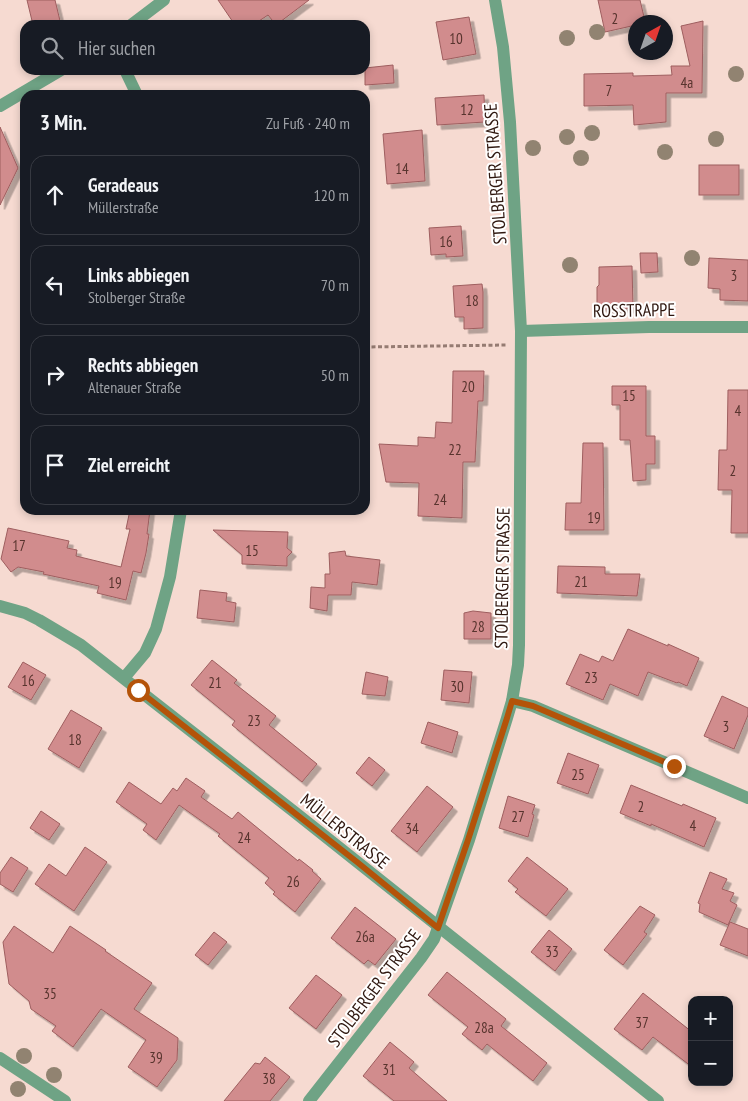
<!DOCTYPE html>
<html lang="de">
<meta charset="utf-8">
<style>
:root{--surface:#171b24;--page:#20242c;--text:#f1f3f6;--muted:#9ea1a6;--line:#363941}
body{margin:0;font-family:"PT Sans Narrow",sans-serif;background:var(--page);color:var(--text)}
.controls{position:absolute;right:15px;bottom:15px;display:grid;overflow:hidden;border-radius:10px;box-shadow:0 2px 8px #0003}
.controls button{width:45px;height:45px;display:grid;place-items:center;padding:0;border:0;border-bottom:1px solid var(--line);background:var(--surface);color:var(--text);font:25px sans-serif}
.compass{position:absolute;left:628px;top:15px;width:45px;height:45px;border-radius:50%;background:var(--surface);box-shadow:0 2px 8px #0003;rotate:40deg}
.stop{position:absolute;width:15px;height:15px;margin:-11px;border:4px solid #b45309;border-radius:50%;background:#fff}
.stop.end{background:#b45309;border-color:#fff;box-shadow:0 1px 5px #0008}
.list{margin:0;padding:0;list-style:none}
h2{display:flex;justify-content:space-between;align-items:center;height:65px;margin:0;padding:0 20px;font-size:21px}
h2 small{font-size:16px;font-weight:400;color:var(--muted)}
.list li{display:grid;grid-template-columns:32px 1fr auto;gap:15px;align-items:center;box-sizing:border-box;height:80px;margin:0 10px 10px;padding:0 10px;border:1px solid var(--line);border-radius:15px}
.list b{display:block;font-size:19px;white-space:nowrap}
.list p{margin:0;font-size:16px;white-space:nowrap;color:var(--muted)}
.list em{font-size:16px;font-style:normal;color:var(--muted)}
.icon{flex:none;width:28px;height:28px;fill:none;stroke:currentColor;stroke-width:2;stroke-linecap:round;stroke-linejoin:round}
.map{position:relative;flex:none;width:748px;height:1101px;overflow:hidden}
.search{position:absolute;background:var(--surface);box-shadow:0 2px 8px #0003;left:20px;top:20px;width:350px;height:55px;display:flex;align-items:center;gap:12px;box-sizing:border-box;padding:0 18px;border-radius:15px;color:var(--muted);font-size:19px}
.panel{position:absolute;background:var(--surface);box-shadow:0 2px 8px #0003;left:20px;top:90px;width:350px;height:425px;border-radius:15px}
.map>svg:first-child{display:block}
</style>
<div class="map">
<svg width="748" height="1101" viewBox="0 0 748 1101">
<defs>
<filter id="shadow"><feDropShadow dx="4.5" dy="4.5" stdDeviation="0" flood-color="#0004"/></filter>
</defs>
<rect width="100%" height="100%" fill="#f6dad1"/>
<g fill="#d18c8d" stroke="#9e5e5f" filter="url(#shadow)">
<polygon points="27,0 55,0 61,25 33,25"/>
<polygon points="218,0 309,0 276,25 268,15 253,25 235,25"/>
<polygon points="598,0 640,0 644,17 642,17 644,22 636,22 636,25 605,32"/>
<polygon points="469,17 476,54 443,60 436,22"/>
<polygon points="703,21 702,93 666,93 666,122 634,125 633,105 584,106 584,74 633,73 633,76 672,75 671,66 690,66 681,26"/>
<polygon points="393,65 394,83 365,85 365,68"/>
<polygon points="484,95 485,122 437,125 435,98"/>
<polygon points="0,127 18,168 0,205"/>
<polygon points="422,130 425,181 387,184 383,134"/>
<rect x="699" y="165" width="40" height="30"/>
<polygon points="461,226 463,256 446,257 446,254 431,255 429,228"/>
<polygon points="640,253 657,253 658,272 641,273"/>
<polygon points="709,258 748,260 748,301 720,300 720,289 708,288"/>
<polygon points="632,266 633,308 605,309 597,304 597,287 599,285 599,267"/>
<polygon points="482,284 483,292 483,328 464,329 464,317 455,317 453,286"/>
<polygon points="453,371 484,371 483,401 478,401 475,462 463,462 462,518 418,516 419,483 386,482 379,444 418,446 418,437 435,438 436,422 452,423"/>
<polygon points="612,386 646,386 646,436 655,436 655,464 646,464 646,480 633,481 630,440 620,440 620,405 612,405"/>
<polygon points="728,390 748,390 748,533 731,533 732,490 718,490 719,450 727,450"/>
<polygon points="583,443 603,443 604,530 565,530 566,503 581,503"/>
<polygon points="130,510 150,510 147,534 149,534 146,553 141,573 133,571 126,600 97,593 99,586 43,574 44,572 18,567 11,572 1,559 8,528 69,541 67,548 77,550 76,556 121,567 130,529 126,529"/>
<polygon points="213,530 288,532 287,548 292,552 287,557 287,566 242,564 242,555"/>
<polygon points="345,551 346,556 380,560 377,585 352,582 351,595 328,595 327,611 310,608 311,587 325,588 325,574 330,574 329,553"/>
<polygon points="558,566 605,567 605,574 640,574 637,596 557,593"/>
<polygon points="200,590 227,593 226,601 236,603 234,622 197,618"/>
<polygon points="473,611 491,613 491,639 464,639 464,613"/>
<polygon points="628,629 668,646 668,644 699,658 687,686 678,682 677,683 648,672 638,696 610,684 603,700 566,684 580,654 599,662 602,656 613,661"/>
<polygon points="212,660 237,680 234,683 276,716 269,725 317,764 302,782 232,725 235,721 191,685"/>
<polygon points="23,662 46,675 31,700 8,687"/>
<polygon points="444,670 472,672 469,703 441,700"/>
<polygon points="366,672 388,677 385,696 362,694"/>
<polygon points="722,696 748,708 748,715 734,749 704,736"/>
<polygon points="71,710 102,728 79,768 48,749"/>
<polygon points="428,722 458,732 452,753 421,743"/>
<polygon points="568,753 599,765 588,794 557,783"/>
<polygon points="369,757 385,770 372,786 356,773"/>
<polygon points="186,778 205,791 201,797 232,819 238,812 298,861 299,859 313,870 312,871 321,879 295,912 273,894 275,892 265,883 269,878 218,836 220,834 179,805 156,840 143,830 147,824 116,802 129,782 161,804 173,788 177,791"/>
<polygon points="631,785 682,806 683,804 716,818 704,847 651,824 651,826 620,813"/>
<polygon points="427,786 453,807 417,852 391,831"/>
<polygon points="508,796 535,805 532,814 534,815 528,837 499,828"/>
<polygon points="41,811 60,824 49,840 30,828"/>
<polygon points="85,847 107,862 74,911 35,884 49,864 66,876"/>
<polygon points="11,857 28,868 13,892 0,884 0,873"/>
<polygon points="527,857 568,889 546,916 515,892 518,889 508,881"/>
<polygon points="710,872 727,879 722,889 734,893 730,901 737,905 728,925 699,912 700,904 698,903"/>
<polygon points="640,906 655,915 644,932 647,934 623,965 604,950"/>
<polygon points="355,907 396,939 375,965 368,960 364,964 331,938"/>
<polygon points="730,922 748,929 748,956 720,945"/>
<polygon points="14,926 53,953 70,926 106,950 105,951 152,983 134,1009 178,1038 177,1060 157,1087 128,1067 146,1040 101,1009 73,1047 52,1031 56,1026 31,1009 29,1001 9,984 3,942"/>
<polygon points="549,930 572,949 555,971 531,952"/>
<polygon points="214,932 227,942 208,965 195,955"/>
<polygon points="447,972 506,1019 501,1026 547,1063 533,1081 487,1044 482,1050 462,1034 468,1027 428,995"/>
<polygon points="316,975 342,995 316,1029 289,1008"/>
<polygon points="643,993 692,1032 692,1067 653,1037 642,1050 614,1029"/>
<polygon points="390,1042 414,1062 409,1068 447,1101 394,1101 363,1076"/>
<polygon points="265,1057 290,1077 270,1101 224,1101 255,1063 260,1064"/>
</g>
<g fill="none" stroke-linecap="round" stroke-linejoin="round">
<polyline stroke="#957b72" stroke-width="3" stroke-dasharray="4 2.5" stroke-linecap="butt" points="365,347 506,345"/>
<g stroke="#6fa385" stroke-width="12">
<polyline points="131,25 164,0"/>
<polyline points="125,70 137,95"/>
<polyline points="0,106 61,70"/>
<polyline points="521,331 649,327 748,327"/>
<polyline points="0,606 25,613 39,620 81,645 297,814 658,1101"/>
<polyline points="124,678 145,653 156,629 170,577 181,510"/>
<polyline points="512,701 533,706 748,798"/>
<polyline points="0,1058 65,1101"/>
<polyline points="309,1101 421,958 434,939 469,840 507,718 512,701 518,665 519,645 521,331 510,122 503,47 495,0"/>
</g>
</g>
<g fill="#918371">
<circle cx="597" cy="32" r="8"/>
<circle cx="567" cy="38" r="8"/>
<circle cx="736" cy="74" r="8"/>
<circle cx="592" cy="133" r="8"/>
<circle cx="567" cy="137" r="8"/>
<circle cx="716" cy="139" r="8"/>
<circle cx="533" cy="148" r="8"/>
<circle cx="665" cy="152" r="8"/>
<circle cx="581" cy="158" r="8"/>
<circle cx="692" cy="258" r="8"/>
<circle cx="570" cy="265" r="8"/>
<circle cx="24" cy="1056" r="8"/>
<circle cx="54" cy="1075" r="8"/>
<circle cx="18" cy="1089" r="8"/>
</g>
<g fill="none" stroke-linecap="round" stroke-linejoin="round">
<polyline stroke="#b45309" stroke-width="6" points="138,690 357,862 438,928 468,840 507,718 512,701 533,706 674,766"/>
</g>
<g text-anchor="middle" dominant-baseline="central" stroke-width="4" stroke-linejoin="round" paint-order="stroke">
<g font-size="15" fill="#58342e">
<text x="615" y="18">2</text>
<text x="456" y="38">10</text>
<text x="687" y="82">4a</text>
<text x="609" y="90">7</text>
<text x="467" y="109">12</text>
<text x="402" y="168">14</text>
<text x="446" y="241">16</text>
<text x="734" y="275">3</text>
<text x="472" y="300">18</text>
<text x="468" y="386">20</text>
<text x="629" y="395">15</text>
<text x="738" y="410">4</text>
<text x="455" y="449">22</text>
<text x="733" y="470">2</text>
<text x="440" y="499">24</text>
<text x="594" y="517">19</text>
<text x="19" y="545">17</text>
<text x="252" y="550">15</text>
<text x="581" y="581">21</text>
<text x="115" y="582">19</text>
<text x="478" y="626">28</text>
<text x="591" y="677">23</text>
<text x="28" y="680">16</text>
<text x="215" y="682">21</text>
<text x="457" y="686">30</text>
<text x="254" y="720">23</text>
<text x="726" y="726">3</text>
<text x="75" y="739">18</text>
<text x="578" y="774">25</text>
<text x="641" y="806">2</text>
<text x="518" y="816">27</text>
<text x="693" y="825">4</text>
<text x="412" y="828">34</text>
<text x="244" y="837">24</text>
<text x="293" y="881">26</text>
<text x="365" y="936">26a</text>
<text x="552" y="951">33</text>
<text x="50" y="993">35</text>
<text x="642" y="1022">37</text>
<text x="484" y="1027">28a</text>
<text x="156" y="1057">39</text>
<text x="389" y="1069">31</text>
<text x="269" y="1078">38</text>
</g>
<g font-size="18" fill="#2f170f" stroke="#fff">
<text transform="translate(495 174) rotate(-94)">STOLBERGER STRASSE</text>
<text transform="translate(634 310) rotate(-1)">ROSSTRAPPE</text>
<text transform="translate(502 578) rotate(-89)">STOLBERGER STRASSE</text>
<text transform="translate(345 831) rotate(39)">MÜLLERSTRASSE</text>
<text transform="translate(374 988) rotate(-53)">STOLBERGER STRASSE</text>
</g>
</g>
</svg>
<div class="controls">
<button>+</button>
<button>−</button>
</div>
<svg class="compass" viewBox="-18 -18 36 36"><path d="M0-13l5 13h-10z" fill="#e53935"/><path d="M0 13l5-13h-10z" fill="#9ea1a6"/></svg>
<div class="stop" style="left:138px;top:690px"></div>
<div class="stop end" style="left:674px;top:766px"></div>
<div class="search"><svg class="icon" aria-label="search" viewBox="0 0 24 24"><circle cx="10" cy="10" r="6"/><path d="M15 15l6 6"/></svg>Hier suchen</div>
<section class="panel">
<h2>3 Min.<small>Zu Fuß · 240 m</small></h2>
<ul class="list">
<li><svg class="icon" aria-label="ahead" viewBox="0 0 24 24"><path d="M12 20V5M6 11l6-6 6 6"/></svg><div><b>Geradeaus</b><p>Müllerstraße</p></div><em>120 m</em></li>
<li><svg class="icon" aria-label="left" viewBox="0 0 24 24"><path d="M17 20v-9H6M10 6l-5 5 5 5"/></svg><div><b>Links abbiegen</b><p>Stolberger Straße</p></div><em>70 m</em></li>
<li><svg class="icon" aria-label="right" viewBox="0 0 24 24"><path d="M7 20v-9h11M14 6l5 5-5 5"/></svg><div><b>Rechts abbiegen</b><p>Altenauer Straße</p></div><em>50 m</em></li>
<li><svg class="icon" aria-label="arrive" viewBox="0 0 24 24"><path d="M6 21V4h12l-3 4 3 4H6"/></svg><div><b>Ziel erreicht</b></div></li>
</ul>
</section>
</div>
